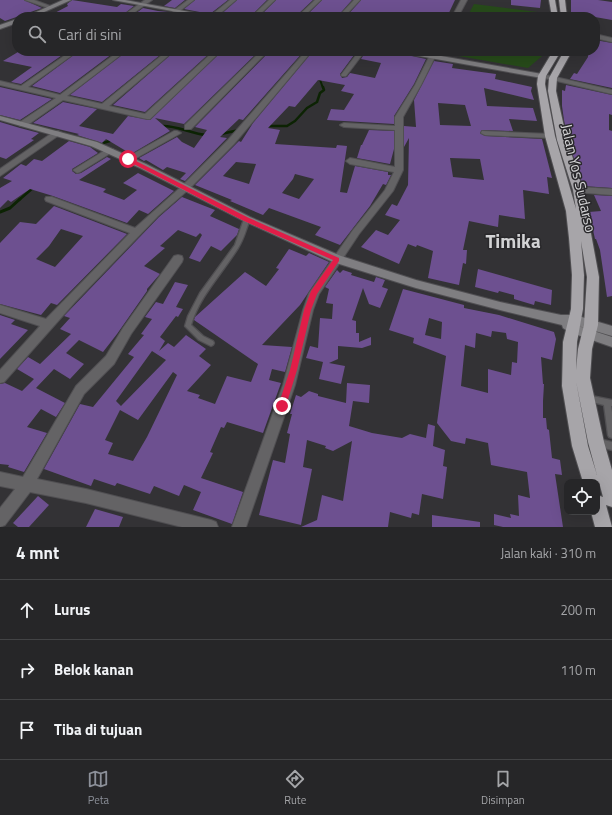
<!DOCTYPE html>
<html lang="id">
<meta charset="utf-8">
<style>
:root{--surface:#262628;--page:#2e2e30;--text:#f1f3f6;--muted:#a4a5a8;--line:#424345;--accent:#8c9099}
body{margin:0;font-family:"Titillium Web",sans-serif;background:var(--page);color:var(--text)}
.controls{position:absolute;right:12px;bottom:12px;display:grid;overflow:hidden;border-radius:8px;box-shadow:0 4px 16px #0002}
.controls button{width:36px;height:36px;display:grid;place-items:center;padding:0;border:0;border-bottom:1px solid var(--line);background:var(--surface);color:var(--text);font:20px sans-serif}
.stop{position:absolute;width:12px;height:12px;margin:-9px;border:3px solid #e11d48;border-radius:50%;background:#fff}
.stop.end{background:#e11d48;border-color:#fff;box-shadow:0 1px 4px #0008}
.list{margin:0;padding:0;list-style:none}
h2{display:flex;justify-content:space-between;align-items:center;height:52px;margin:0;padding:0 16px;font-size:17px}
h2 small{font-size:13px;font-weight:400;color:var(--muted)}
.list li{display:grid;grid-template-columns:26px 1fr auto;gap:12px;align-items:center;box-sizing:border-box;height:60px;padding:0 16px;border-top:1px solid var(--line)}
.list b{display:block;font-size:15px;white-space:nowrap}
.list em{font-size:13px;font-style:normal;color:var(--muted)}
.icon{flex:none;width:22px;height:22px;fill:none;stroke:currentColor;stroke-width:2;stroke-linecap:round;stroke-linejoin:round}
.map{position:relative;flex:none;width:612px;height:527px;overflow:hidden}
.search{position:absolute;background:var(--surface);box-shadow:0 4px 16px #0002;left:12px;right:12px;top:12px;height:44px;display:flex;align-items:center;gap:10px;box-sizing:border-box;padding:0 14px;border-radius:16px;color:var(--muted);font-size:15px}
.sheet{height:232px;background:var(--surface)}
nav{display:flex;justify-content:space-around;align-items:center;box-sizing:border-box;height:56px;border-top:1px solid var(--line);background:var(--surface);font-size:11px;color:var(--muted)}
nav a{display:grid;justify-items:center;gap:2px}
nav .on{color:var(--accent)}
.map>svg:first-child{display:block}
</style>
<div class="map">
<svg width="612" height="527" viewBox="0 0 612 527">
<rect width="100%" height="100%" fill="#333235"/>
<g fill="#274b1a">
<polygon points="474,4 553,14 553,17 467,17"/>
<polygon points="448,51 548,51 528,68 447,54"/>
</g>
<g fill="none" stroke-linecap="round" stroke-linejoin="round">
<polyline stroke="#0c2303" stroke-width="2" points="319,77 323,88"/>
<g stroke="#0c2303" stroke-width="2.5">
<path d="M161,126C177,125 191,134 207,135"/>
<polyline points="268,126 287,126 295,121 307,108 317,102 320,93 324,90 323,87"/>
<polyline points="221,134 239,130"/>
<polyline points="103,143 113,140"/>
<polyline points="19,200 34,187"/>
</g>
<polyline stroke="#0c2303" stroke-width="3" points="0,212 10,208 20,199"/>
</g>
<g fill="#6d5090" fill-rule="evenodd">
<polygon points="0,0 24,0 42,8 5,21 0,18"/>
<polygon points="72,0 117,7 121,4 134,6 120,17 47,17 68,6 67,4"/>
<polygon points="172,0 185,0 175,8 164,6"/>
<polygon points="195,0 228,0 210,14 184,9"/>
<polygon points="237,0 267,0 250,17 218,17"/>
<polygon points="276,0 313,0 295,17 259,17"/>
<polygon points="322,0 352,0 337,17 306,16"/>
<polygon points="361,0 455,0 447,17 346,17"/>
<polygon points="511,0 541,0 540,8 511,5"/>
<polygon points="571,0 598,0 612,2 612,20 595,17 574,17 574,15 571,14"/>
<polygon points="143,8 158,11 169,12 164,17 131,17"/>
<polygon points="595,40 612,43 612,88 570,79 574,73 577,74 588,57 588,51 595,51"/>
<polygon points="33,51 68,51 21,84 11,82 32,67 3,61 18,52 28,54"/>
<polygon points="79,51 116,51 60,93 32,86"/>
<polygon points="127,51 165,51 102,102 70,95"/>
<polygon points="175,51 212,51 145,112 113,105"/>
<polygon points="222,51 259,51 184,124 155,118 170,131 131,154 106,139 102,143 77,135 79,134 33,123 63,102 97,109 79,126 113,134 128,116 150,120"/>
<polygon points="270,51 304,51 243,120 239,119 220,137 227,138 185,181 180,179 186,173 167,167 163,170 146,160 144,161 139,158 177,137 182,142 194,148 207,130 195,127 196,126"/>
<path d="M313,51H357L340,74L342,78L347,77L350,73L375,78L381,63L361,59L366,51L389,54V51H398L402,54L426,59L414,84L394,116V124L327,120L331,109L344,110L354,94L341,91L345,85L318,80L295,107L289,106L268,128L280,130L275,144L336,148L337,145L347,146L340,192L347,193L355,166L388,172V175H391L386,185L383,184L370,206L340,245L315,235L321,227L269,208L263,215L230,201L232,200L195,185L239,141L241,142L253,123ZM236,162L256,164L249,184L223,176ZM295,174L314,179L299,199L282,193L293,179Z"/>
<path d="M434,61L453,64L452,68L496,74L495,79L532,87L531,91L534,100L484,88L487,106L533,108L537,121L509,119L513,131L482,130L480,133L485,136L542,139L552,178L547,177L549,194L523,190L525,219L499,215L498,227L469,221L463,250H467L466,264L463,263L459,285L428,278L433,251L417,245L416,247L408,244L399,264L361,247L376,230L388,235L400,220L385,215L392,204L397,206L408,185L409,138L404,147V126L416,127L414,100ZM438,103L465,105L471,126L440,125ZM450,158L480,159L484,180L453,177Z"/>
<polygon points="566,85 612,95 612,115 609,114 609,130 612,131 612,188 583,186 568,140 564,120 562,106 562,90 565,91"/>
<polygon points="0,87 52,99 20,120 0,115"/>
<polygon points="0,122 20,128 39,133 31,139 34,140 6,159 0,157"/>
<polygon points="369,130 394,131 394,149 390,164 357,158 361,145 362,145"/>
<polygon points="69,141 90,147 98,153 72,169 72,171 76,174 81,173 107,157 111,159 79,180 106,189 103,192 124,200 137,190 123,183 138,173 174,191 148,214 139,210 127,223 53,196 30,189 11,202 8,200 0,208 0,188 12,181 3,178 21,164 26,166 34,159 42,161"/>
<polygon points="594,195 612,196 612,296 607,297 600,250 596,239 595,239 589,212 601,211"/>
<polygon points="182,197 215,210 210,216 239,229 237,235 221,251 211,246 200,262 189,258 202,235 200,233 196,237 178,230 160,246 165,248 144,266 160,274 147,289 147,291 117,334 103,352 79,340 66,353 84,364 70,379 54,369 36,388 65,403 56,417 41,409 27,427 47,433 24,472 8,467 9,465 0,464 0,384 5,383 22,391 34,379 17,369 28,357 40,364 71,334 60,329 70,318 64,316 159,217"/>
<path d="M54,206L127,234L57,305L51,303L41,315L0,304V243L20,222L36,224ZM61,229L83,236L55,267L36,259L49,246Z"/>
<path d="M289,249L306,256L309,253L329,262L300,305L262,345L292,347L285,372L272,369L269,380L281,383L263,433L227,422L224,428L221,427L210,452L213,453L201,478L243,492L232,524L193,510L201,492L184,485L179,496L154,486L150,494L117,483L115,486L94,479L91,486L44,469L80,404L93,407L134,357L128,354L144,335L141,334L152,319L145,317L156,302L163,304L175,282L188,285L176,307L183,309L178,317L176,316L160,337L165,341L159,351L168,343L174,347L186,335L206,349L199,356L211,365L187,391L200,395L198,398L215,404L227,376L251,382L258,364L194,320L195,317L245,272L266,286L279,269L276,268ZM152,351L166,360L121,406L116,401ZM173,372L177,375L147,437L133,461L108,454L113,443L105,440L120,410L138,420Z"/>
<polygon points="478,269 552,290 551,305 535,301 534,305 514,299 514,295 499,291 498,293 475,287"/>
<polygon points="337,270 340,273 343,270 352,273 351,275 374,282 376,277 385,280 382,287 388,289 380,308 369,304 363,288 352,320 356,321 356,333 359,333 359,342 371,337 371,345 362,348 338,346 338,359 329,363 345,366 341,384 319,379 323,362 306,358 310,346 318,348 320,318 332,319 333,304 326,303 329,289 325,287"/>
<path d="M403,289L464,305V308L499,315L554,332L556,339L552,360L541,357L543,384H544L543,401V418H546L547,429L549,430L552,458L560,460L562,475L555,474L563,527H503L494,525V514L511,518L510,514L519,516L518,495L530,498L527,472L491,465L488,443L466,438L465,444L451,441L437,423L446,356L413,343L414,338L389,330ZM429,318L442,322L441,339L425,335ZM492,331L506,333L507,339L518,342L517,363L512,362L511,375L488,369V393L461,386L465,345L475,348L476,333L491,337Z"/>
<polygon points="0,315 15,320 11,324 28,330 0,359"/>
<polygon points="347,383 370,385 369,403 353,401 349,426 372,433 402,438 410,434 426,438 428,424 435,426 433,446 445,450 443,466 447,467 443,499 422,494 419,515 412,513 411,518 390,512 388,527 301,527 317,520 322,495 343,501 352,441 333,451 325,448 326,446 307,440 303,467 312,469 301,525 259,515 273,460 285,463 290,434 287,433 292,414 290,414 296,395 301,397 309,391 318,394 318,396 346,403"/>
<polygon points="38,496 49,505 29,527 18,527 13,523"/>
<polygon points="95,509 123,517 119,527 86,527"/>
<polygon points="432,515 480,522 480,527 432,527"/>
</g>
<g fill="none" stroke-linecap="round" stroke-linejoin="round">
<g stroke="#504f52" stroke-width="2.5">
<g id="lane">
<path d="M247,217L250,219C246,229 244,239 238,248C222,274 200,295 191,325L203,336L213,341L214,343L213,345L211,346L199,340L185,326L188,316L200,293L235,245L244,219Z"/>
<polygon points="587,395 612,400 612,406 611,406 612,412 612,438 609,437 608,435 604,405 585,400 584,398 585,396"/>
<polygon points="599,439 612,442 612,450 596,446 595,443 596,440"/>
</g>
</g>
<g stroke="#504f52" stroke-width="2">
<g id="street">
<polygon points="25,0 34,0 53,7 48,8"/>
<polygon points="145,0 152,0 128,17 121,17"/>
<polygon points="188,0 194,0 172,17 165,17"/>
<polygon points="230,0 236,0 216,17 209,17"/>
<polygon points="269,0 275,0 257,17 251,17"/>
<polygon points="315,0 321,0 303,17 297,17"/>
<polygon points="354,0 360,0 344,17 338,17"/>
<polygon points="461,0 467,0 458,17 452,17"/>
<polygon points="595,34 612,38 612,42 595,38"/>
<polygon points="71,51 78,51 28,87 60,95 119,51 126,51 67,96 102,104 167,51 174,51 109,106 145,114 214,51 221,51 150,119 147,119 63,100 26,126 20,126 20,122 56,98 0,85 0,81 21,86"/>
<polygon points="261,51 268,51 191,129 185,129 185,125"/>
<polygon points="306,51 312,51 234,144 188,190 158,216 75,302 4,382 0,383 0,370 40,326 0,313 0,305 46,319 130,233 46,201 45,199 46,197 52,197 135,228 182,186 228,140"/>
<polygon points="359,51 365,51 346,76 342,76 341,75"/>
<polygon points="432,51 438,51 421,85 403,117 403,170 393,191 359,234 319,294 313,310 295,385 246,527 232,527 283,385 303,310 309,293 353,230 385,190 394,172 350,164 346,161 350,158 395,167 395,130 344,127 340,125 344,123 395,126 395,117 415,85"/>
<polygon points="542,74 612,90 612,94 540,77 540,75"/>
<polygon points="55,131 58,131 62,133 0,176 0,169"/>
<polygon points="174,131 177,131 181,133 131,161 128,162 124,159"/>
<polygon points="482,131 550,134 554,136 550,138 485,135 481,133"/>
<polygon points="107,149 113,149 114,151 80,172 77,173 73,170"/>
<polygon points="578,187 612,189 612,195 575,192 574,190"/>
<polygon points="178,255 182,256 183,259 182,262 131,334 114,364 84,394 37,479 86,489 211,520 216,522 218,527 182,527 86,503 30,492 5,525 0,527 0,508 15,489 0,486 0,472 23,477 76,386 106,356 123,328 174,256"/>
</g>
</g>
<g stroke="#504f52" stroke-width="2">
<g id="secondary">
<polygon points="63,0 71,0 33,17 25,17"/>
<polygon points="113,0 125,0 217,17 204,17"/>
<polygon points="17,19 17,23 0,29 0,25"/>
<polygon points="399,51 413,51 542,74 545,76 542,78 402,53"/>
<polygon points="0,116 97,142 146,164 250,217 341,256 416,280 500,302 561,315 575,315 612,326 612,336 575,325 612,337 612,347 569,332 563,328 562,325 500,310 416,288 333,262 244,221 140,168 91,146 0,120"/>
</g>
</g>
<g stroke="#504f52" stroke-width="2">
<g id="highway">
<polygon points="549,0 555,0 558,17 552,17"/>
<polygon points="559,0 565,0 567,17 561,17"/>
<path d="M553,51H561L546,76L545,84L555,136L576,209L573,190L557,140L548,91L549,78L564,51H572L557,78L556,91L567,140L583,190L599,277L598,325L592,349L590,378L604,442L612,470V507L606,505L612,527H595L591,512H597V495L603,497L599,482L597,487V482H583L572,446L562,386L563,342L571,309L572,275L569,238L566,211L545,136L537,84L538,76ZM581,241L587,277L584,325L578,349L576,370L577,342L583,309L584,275ZM576,381L588,442L597,475L588,446Z"/>
</g>
</g>
<use href="#lane" fill="#646365" fill-rule="evenodd"/>
<use href="#street" fill="#646365" fill-rule="evenodd"/>
<use href="#secondary" fill="#7f7e81" fill-rule="evenodd"/>
<use href="#highway" fill="#a7a5a9" fill-rule="evenodd"/>
</g>
<polygon fill="#e11d48" points="128,157 249,218 339,258 339,261 317,294 311,310 297,370 285,409 282,410 278,406 290,370 304,310 311,291 333,260 244,221 126,160 125,159"/>
<g text-anchor="middle" dominant-baseline="central" stroke-width="3" stroke-linejoin="round" paint-order="stroke">
<g font-size="15" fill="#d2d2d4" stroke="#29282b">
<text transform="translate(579 178) rotate(77)">Jalan Yos Sudarso</text>
</g>
<g font-size="19" font-weight="bold" fill="#d2d2d4" stroke="#29282b">
<text x="513" y="240">Timika</text>
</g>
</g>
</svg>
<div class="controls">
<button><svg class="icon" aria-label="locate" viewBox="0 0 24 24"><circle cx="12" cy="12" r="6"/><path d="M12 2v4M12 18v4M2 12h4M18 12h4"/></svg></button>
</div>
<div class="stop" style="left:128px;top:159px"></div>
<div class="stop end" style="left:282px;top:406px"></div>
<div class="search"><svg class="icon" aria-label="search" viewBox="0 0 24 24"><circle cx="10" cy="10" r="6"/><path d="M15 15l6 6"/></svg>Cari di sini</div>
</div>
<section class="sheet">
<h2>4 mnt<small>Jalan kaki · 310 m</small></h2>
<ul class="list">
<li><svg class="icon" aria-label="ahead" viewBox="0 0 24 24"><path d="M12 20V5M6 11l6-6 6 6"/></svg><div><b>Lurus</b></div><em>200 m</em></li>
<li><svg class="icon" aria-label="right" viewBox="0 0 24 24"><path d="M7 20v-9h11M14 6l5 5-5 5"/></svg><div><b>Belok kanan</b></div><em>110 m</em></li>
<li><svg class="icon" aria-label="arrive" viewBox="0 0 24 24"><path d="M6 21V4h12l-3 4 3 4H6"/></svg><div><b>Tiba di tujuan</b></div></li>
</ul>
</section>
<nav>
<a class="on"><svg class="icon" aria-label="map" viewBox="0 0 24 24"><path d="M3 6l6-2 6 2 6-2v14l-6 2-6-2-6 2zM9 4v14M15 6v14"/></svg>Peta</a>
<a><svg class="icon" aria-label="directions" viewBox="0 0 24 24"><path d="M12 3l9 9-9 9-9-9zM9 14v-3h6M13 9l2 2-2 2"/></svg>Rute</a>
<a><svg class="icon" aria-label="saved" viewBox="0 0 24 24"><path d="M7 4h10v16l-5-4-5 4z"/></svg>Disimpan</a>
</nav>
